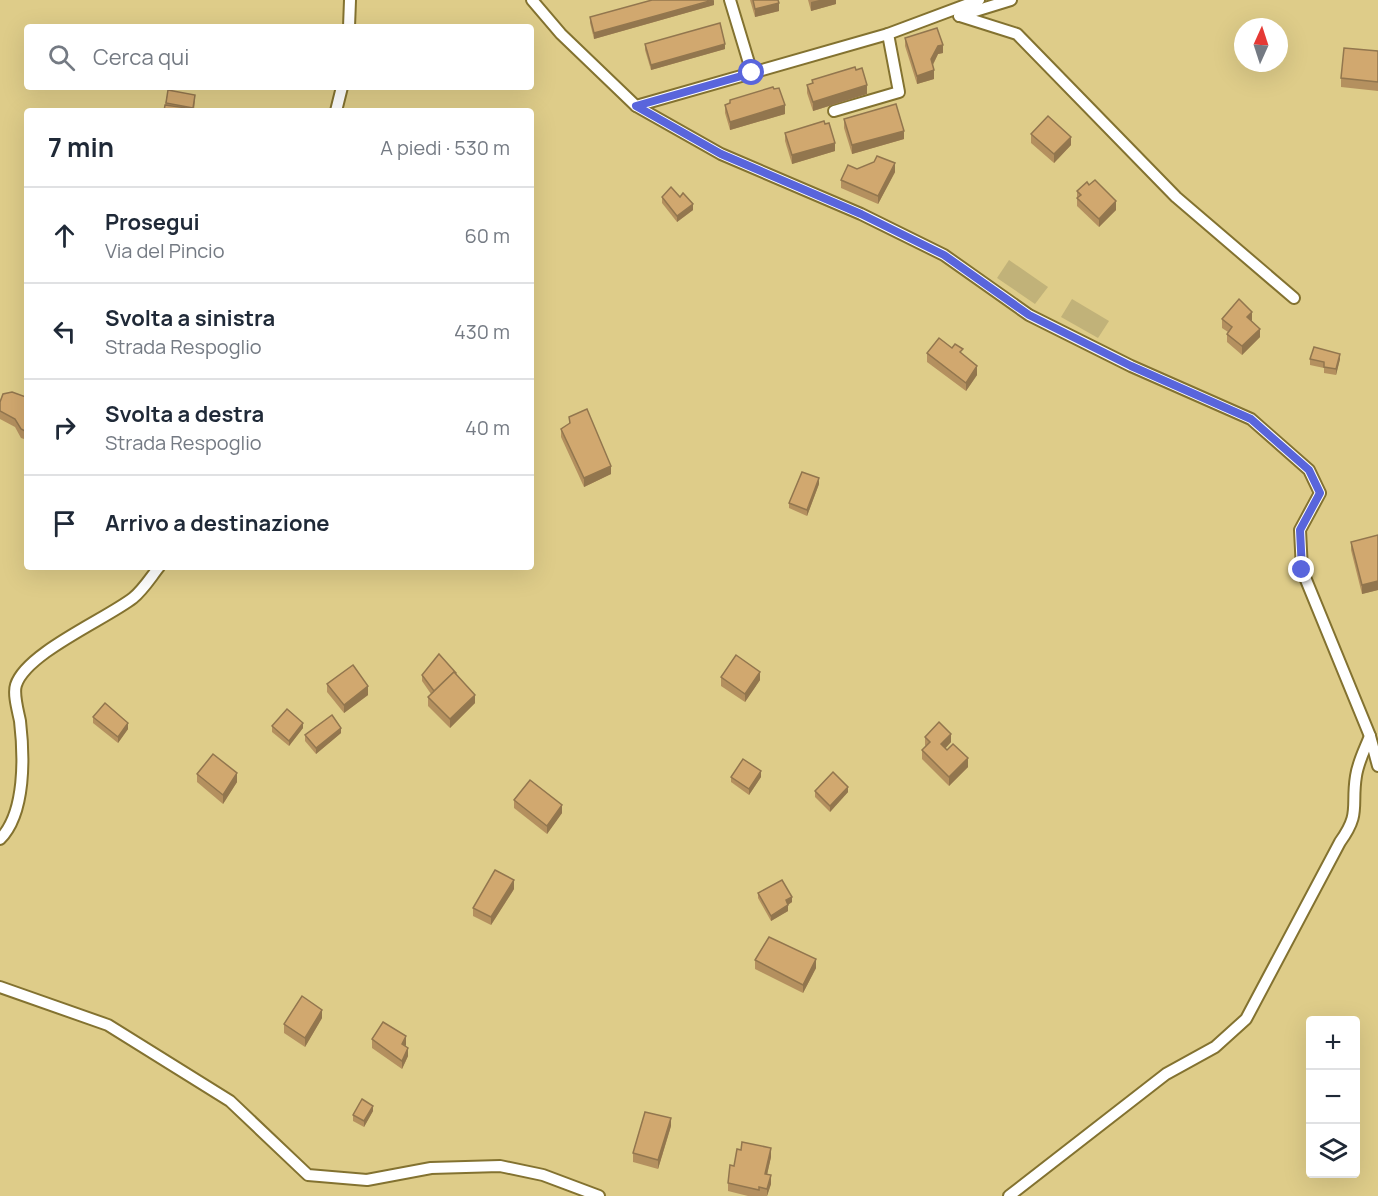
<!DOCTYPE html>
<html lang="it">
<meta charset="utf-8">
<style>
:root{--surface:#fff;--page:#f2f2f3;--text:#1f2937;--muted:#747a83;--line:#e0e1e3}
body{margin:0;font-family:Manrope,sans-serif;background:var(--page);color:var(--text)}
.controls{position:absolute;right:18px;bottom:18px;display:grid;overflow:hidden;border-radius:6px;box-shadow:0 6px 24px #0002}
.controls button{width:54px;height:54px;display:grid;place-items:center;padding:0;border:0;border-bottom:2px solid var(--line);background:var(--surface);color:var(--text);font:30px sans-serif}
.compass{position:absolute;left:1234px;top:18px;width:54px;height:54px;border-radius:50%;background:var(--surface);box-shadow:0 6px 24px #0002;rotate:3deg}
.stop{position:absolute;width:18px;height:18px;margin:-14px;border:4px solid #5965dc;border-radius:50%;background:#fff}
.stop.end{background:#5965dc;border-color:#fff;box-shadow:0 2px 6px #0008}
.list{margin:0;padding:0;list-style:none}
h2{display:flex;justify-content:space-between;align-items:center;height:78px;margin:0;padding:0 24px;font-size:26px}
h2 small{font-size:20px;font-weight:400;color:var(--muted)}
.list li{display:grid;grid-template-columns:39px 1fr auto;gap:18px;align-items:center;box-sizing:border-box;height:96px;padding:0 24px;border-top:2px solid var(--line)}
.list b{display:block;font-size:22px;white-space:nowrap}
.list p{margin:0;font-size:20px;white-space:nowrap;color:var(--muted)}
.list em{font-size:20px;font-style:normal;color:var(--muted)}
.icon{flex:none;width:33px;height:33px;fill:none;stroke:currentColor;stroke-width:2;stroke-linecap:round;stroke-linejoin:round}
.map{position:relative;flex:none;width:1378px;height:1196px;overflow:hidden}
.search{position:absolute;background:var(--surface);box-shadow:0 6px 24px #0002;left:24px;top:24px;width:510px;height:66px;display:flex;align-items:center;gap:15px;box-sizing:border-box;padding:0 21px;border-radius:6px;color:var(--muted);font-size:22px}
.panel{position:absolute;background:var(--surface);box-shadow:0 6px 24px #0002;left:24px;top:108px;width:510px;height:462px;border-radius:6px}
.map>svg:first-child{display:block}
</style>
<div class="map">
<svg width="1378" height="1196" viewBox="0 0 1378 1196">
<rect width="100%" height="100%" fill="#decc89"/>
<g fill="#c1b279">
<polygon points="1009,260 1048,287 1035,304 997,278"/>
<polygon points="1072,299 1109,321 1098,338 1061,317"/>
</g>
<g fill="none" stroke-linecap="round" stroke-linejoin="round">
<g stroke="#837230" stroke-width="14">
<g id="street">
<polyline points="532,0 561,34 636,106 721,154 861,214 944,255 1029,315 1131,366 1251,419 1309,470 1320,493 1300,530 1302,570 1370,736 1378,766"/>
<polyline points="730,0 752,73"/>
<polyline points="959,16 1011,0"/>
<polyline points="960,16 1017,34 1176,197 1294,298"/>
<polyline points="349,27 350,0"/>
<polyline points="636,106 888,34 979,0"/>
<polyline points="336,111 342,87"/>
<polyline points="834,111 899,92 888,34"/>
<path d="M0,839C26,813 24,755 20,721C18,711 13,694 16,685C26,653 106,619 133,598C143,590 151,577 159,567"/>
<polyline points="0,987 108,1025 230,1101 308,1175 367,1180 431,1168 500,1166 543,1175 599,1196"/>
<path d="M1009,1196L1166,1074L1215,1047L1246,1019L1340,842C1361,813 1351,807 1356,776C1358,762 1365,749 1370,736"/>
</g>
</g>
<use href="#street" stroke="#fff" stroke-width="10"/>
</g>
<g fill="#b4905f">
<polygon points="750,0 778,0 779,11 755,17"/>
<polygon points="808,0 836,0 836,4 811,11"/>
<polygon points="714,5 594,39 590,23 590,17"/>
<polygon points="905,38 943,53 938,54 933,65 934,79 917,84 905,46"/>
<polygon points="645,44 725,49 651,70 645,50"/>
<polygon points="1378,51 1378,91 1341,87 1341,78"/>
<polygon points="812,80 867,94 813,111 807,93 807,85 812,84"/>
<polygon points="168,90 195,101 194,111 164,111"/>
<polygon points="730,100 785,114 730,130 725,113 725,105 730,103"/>
<polygon points="844,119 904,139 852,154 844,128"/>
<polygon points="825,124 835,151 792,164 785,141 785,133"/>
<polygon points="1031,134 1071,145 1054,163 1031,143"/>
<polygon points="857,169 895,172 878,204 841,188 841,180"/>
<polygon points="1089,185 1116,210 1099,227 1077,206 1077,191"/>
<polygon points="662,197 680,197 693,210 677,222 662,203"/>
<polygon points="1222,319 1252,320 1251,321 1260,337 1242,355 1227,342 1227,334 1228,332 1222,328"/>
<polygon points="927,353 963,355 977,375 966,391 927,362"/>
<polygon points="1310,359 1340,359 1336,375 1324,373 1324,368 1310,365"/>
<polygon points="27,399 27,440 21,438 15,427 0,419 0,402"/>
<polygon points="569,417 611,474 584,487 561,437 561,429 569,424"/>
<polygon points="819,484 807,516 789,508 789,503"/>
<polygon points="1378,535 1378,590 1362,594 1351,550 1351,542"/>
<polygon points="422,675 456,675 475,703 450,728 428,706 428,697 431,694 422,681"/>
<polygon points="721,677 760,680 745,702 721,686"/>
<polygon points="327,684 368,695 344,713 327,692"/>
<polygon points="93,717 128,729 118,743 93,723"/>
<polygon points="272,726 303,728 289,746 272,732"/>
<polygon points="341,733 316,754 305,741 305,735"/>
<polygon points="925,737 951,742 945,749 968,767 949,786 922,759 922,750 926,747 925,745"/>
<polygon points="197,774 237,782 223,804 197,782"/>
<polygon points="731,777 761,777 749,795 731,782"/>
<polygon points="815,791 848,792 830,812 815,797"/>
<polygon points="514,800 562,813 547,834 514,808"/>
<polygon points="514,889 491,925 473,916 473,908"/>
<polygon points="758,893 792,902 788,905 788,911 771,921 758,898"/>
<polygon points="755,960 816,968 803,993 755,969"/>
<polygon points="322,1018 305,1047 284,1033 284,1024"/>
<polygon points="372,1039 406,1045 405,1046 408,1056 402,1069 372,1048"/>
<polygon points="373,1111 364,1127 353,1121 353,1115"/>
<polygon points="671,1126 658,1169 633,1162 633,1153"/>
<polygon points="771,1157 767,1175 771,1184 767,1196 748,1196 728,1191 728,1183 734,1166"/>
</g>
<g fill="#92764e">
<polygon points="714,0 714,5 594,39 594,33"/>
<polygon points="819,0 836,0 836,4 811,11 811,2"/>
<polygon points="779,3 779,11 755,17 755,9"/>
<polygon points="725,44 725,49 651,70 651,65"/>
<polygon points="943,45 943,53 938,54 931,68 931,59 938,46"/>
<polygon points="934,70 934,79 917,84 917,76"/>
<polygon points="867,85 867,94 813,111 813,102"/>
<polygon points="785,105 785,114 730,130 730,122"/>
<polygon points="904,131 904,139 852,154 852,145"/>
<polygon points="1071,137 1071,145 1054,163 1054,154"/>
<polygon points="835,143 835,151 792,164 792,155"/>
<polygon points="895,163 895,172 878,204 878,196"/>
<polygon points="1116,201 1116,210 1099,227 1099,219"/>
<polygon points="693,204 693,210 677,222 677,216"/>
<polygon points="1252,312 1252,320 1247,326 1247,317"/>
<polygon points="1260,329 1260,337 1242,355 1242,346"/>
<polygon points="1340,354 1340,359 1336,375 1336,369"/>
<polygon points="977,366 977,375 966,391 966,383"/>
<polygon points="611,466 611,474 584,487 584,478"/>
<polygon points="819,478 819,484 807,516 807,510"/>
<polygon points="1378,581 1378,590 1362,594 1362,585"/>
<polygon points="760,672 760,680 745,702 745,694"/>
<polygon points="368,686 368,695 344,713 344,705"/>
<polygon points="475,695 475,703 450,728 450,719"/>
<polygon points="128,723 128,729 118,743 118,737"/>
<polygon points="303,723 303,728 289,746 289,741"/>
<polygon points="341,728 341,733 316,754 316,748"/>
<polygon points="951,734 951,742 941,753 941,744"/>
<polygon points="968,758 968,767 949,786 949,777"/>
<polygon points="761,771 761,777 749,795 749,789"/>
<polygon points="237,773 237,782 223,804 223,795"/>
<polygon points="848,787 848,792 830,812 830,806"/>
<polygon points="562,805 562,813 547,834 547,826"/>
<polygon points="514,880 514,889 491,925 491,917"/>
<polygon points="792,897 792,902 786,906 786,900"/>
<polygon points="788,905 788,911 771,921 771,916"/>
<polygon points="816,959 816,968 803,993 803,985"/>
<polygon points="322,1010 322,1018 305,1047 305,1038"/>
<polygon points="406,1036 406,1045 402,1053 402,1044"/>
<polygon points="408,1048 408,1056 402,1069 402,1061"/>
<polygon points="373,1106 373,1111 364,1127 364,1121"/>
<polygon points="671,1118 671,1126 658,1169 658,1160"/>
<polygon points="771,1148 771,1157 765,1183 765,1174"/>
<polygon points="771,1175 771,1184 767,1196 767,1189"/>
</g>
<g fill="#d1a86f" stroke="#92764e" stroke-width="1.5">
<polygon points="652,0 713,0 594,33 590,17"/>
<polygon points="753,0 778,0 779,3 755,9"/>
<polygon points="720,23 725,44 651,65 645,44"/>
<polygon points="937,28 943,45 938,46 931,59 934,70 917,76 905,38"/>
<polygon points="1344,48 1378,51 1378,82 1341,78"/>
<polygon points="855,67 856,70 862,68 867,85 813,102 807,85 813,83 812,80"/>
<polygon points="773,87 774,89 779,88 785,105 730,122 725,105 730,103 730,100"/>
<polygon points="168,90 195,95 193,108 166,103"/>
<polygon points="896,104 904,131 852,145 844,119"/>
<polygon points="165,105 187,108 186,111 164,111"/>
<polygon points="1048,116 1071,137 1054,154 1031,134"/>
<polygon points="824,121 825,124 829,123 835,143 792,155 785,133"/>
<polygon points="877,156 895,163 878,196 841,180 848,165 857,169 874,162"/>
<polygon points="1095,180 1116,201 1099,219 1077,198 1081,195 1077,191 1087,182 1089,185"/>
<polygon points="671,187 680,197 683,193 693,204 677,216 662,197"/>
<polygon points="1239,299 1252,312 1247,317 1260,329 1242,346 1227,334 1232,327 1222,319"/>
<polygon points="939,338 952,348 955,344 963,349 960,352 977,366 966,383 927,353"/>
<polygon points="1314,347 1340,354 1336,369 1324,367 1324,362 1310,359"/>
<polygon points="12,392 26,397 27,399 27,432 21,429 15,419 0,411 0,402 3,394"/>
<polygon points="587,409 611,466 584,478 561,429 570,423 569,417"/>
<polygon points="802,472 819,478 807,510 789,503"/>
<polygon points="1378,535 1378,581 1362,585 1351,542"/>
<polygon points="439,654 456,673 455,674 454,672 434,691 422,675"/>
<polygon points="736,655 760,672 745,694 721,677"/>
<polygon points="353,665 368,686 344,705 327,684"/>
<polygon points="454,672 475,695 450,719 428,697"/>
<polygon points="105,703 128,723 118,737 93,717"/>
<polygon points="287,709 303,723 289,741 272,726"/>
<polygon points="332,715 341,728 316,748 305,735"/>
<polygon points="939,722 951,734 941,744 947,750 953,744 968,758 949,777 922,750 930,742 925,737"/>
<polygon points="213,754 237,773 223,795 197,774"/>
<polygon points="743,759 761,771 749,789 731,777"/>
<polygon points="833,772 848,787 830,806 815,791"/>
<polygon points="530,780 562,805 547,826 514,800"/>
<polygon points="495,870 514,880 491,917 473,908"/>
<polygon points="782,880 792,897 786,900 788,905 771,916 758,893"/>
<polygon points="769,937 816,959 803,985 755,960"/>
<polygon points="302,996 322,1010 305,1038 284,1024"/>
<polygon points="383,1022 406,1036 402,1044 408,1048 402,1061 372,1039"/>
<polygon points="362,1099 373,1106 364,1121 353,1115"/>
<polygon points="645,1112 671,1118 658,1160 633,1153"/>
<polygon points="742,1142 771,1148 765,1174 771,1175 767,1189 759,1187 759,1190 728,1183 730,1165 734,1166 737,1149 741,1150"/>
</g>
<g fill="none" stroke-linecap="round" stroke-linejoin="round">
<polyline stroke="#5965dc" stroke-width="8" points="752,73 636,106 721,154 861,214 944,255 1029,315 1131,366 1251,419 1309,470 1320,493 1300,530 1302,570"/>
</g>
</svg>
<div class="controls">
<button>+</button>
<button>−</button>
<button><svg class="icon" aria-label="layers" viewBox="0 0 24 24"><path d="M12 4l9 5-9 5-9-5zM3 14l9 5 9-5"/></svg></button>
</div>
<svg class="compass" viewBox="-18 -18 36 36"><path d="M0-13l5 13h-10z" fill="#e53935"/><path d="M0 13l5-13h-10z" fill="#747a83"/></svg>
<div class="stop" style="left:752px;top:73px"></div>
<div class="stop end" style="left:1302px;top:570px"></div>
<div class="search"><svg class="icon" aria-label="search" viewBox="0 0 24 24"><circle cx="10" cy="10" r="6"/><path d="M15 15l6 6"/></svg>Cerca qui</div>
<section class="panel">
<h2>7 min<small>A piedi · 530 m</small></h2>
<ul class="list">
<li><svg class="icon" aria-label="ahead" viewBox="0 0 24 24"><path d="M12 20V5M6 11l6-6 6 6"/></svg><div><b>Prosegui</b><p>Via del Pincio</p></div><em>60 m</em></li>
<li><svg class="icon" aria-label="left" viewBox="0 0 24 24"><path d="M17 20v-9H6M10 6l-5 5 5 5"/></svg><div><b>Svolta a sinistra</b><p>Strada Respoglio</p></div><em>430 m</em></li>
<li><svg class="icon" aria-label="right" viewBox="0 0 24 24"><path d="M7 20v-9h11M14 6l5 5-5 5"/></svg><div><b>Svolta a destra</b><p>Strada Respoglio</p></div><em>40 m</em></li>
<li><svg class="icon" aria-label="arrive" viewBox="0 0 24 24"><path d="M6 21V4h12l-3 4 3 4H6"/></svg><div><b>Arrivo a destinazione</b></div></li>
</ul>
</section>
</div>
